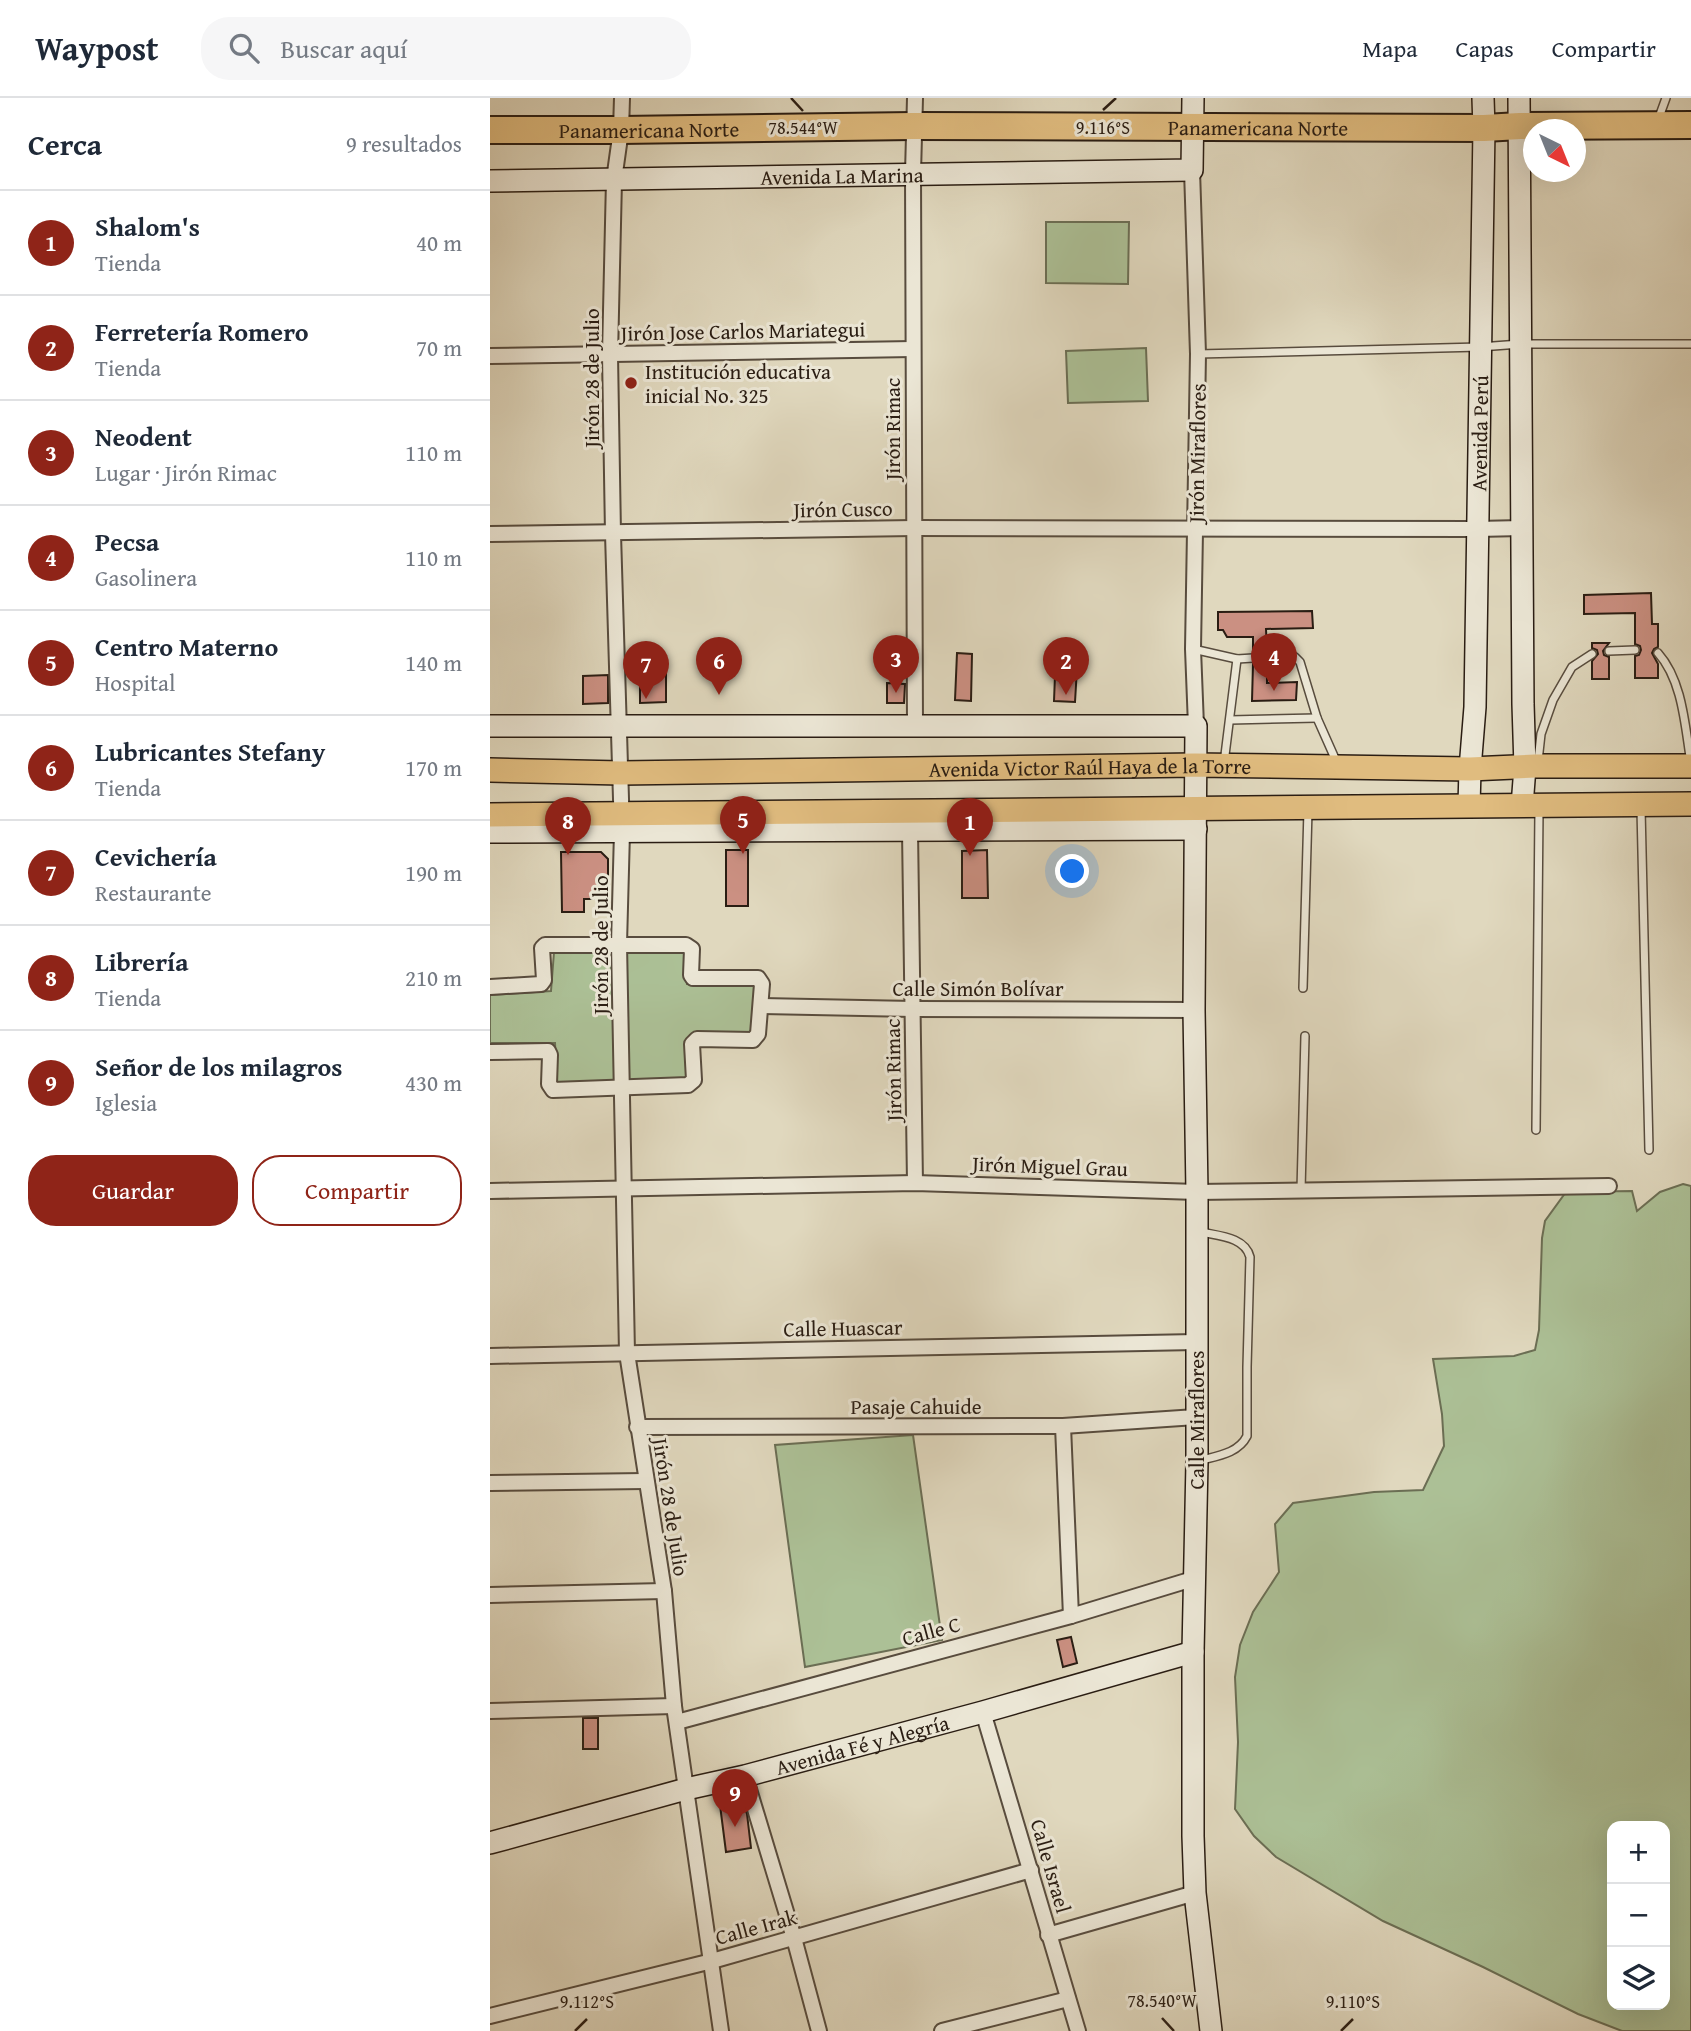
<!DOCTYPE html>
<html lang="es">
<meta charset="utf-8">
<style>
:root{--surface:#fff;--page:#f6f6f7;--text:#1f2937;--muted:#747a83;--line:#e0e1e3;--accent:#8f2418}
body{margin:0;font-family:"Gentium Book Plus",serif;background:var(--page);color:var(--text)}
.controls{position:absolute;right:21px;bottom:21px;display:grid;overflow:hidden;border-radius:14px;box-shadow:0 7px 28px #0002}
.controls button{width:63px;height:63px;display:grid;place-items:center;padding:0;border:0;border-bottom:2px solid var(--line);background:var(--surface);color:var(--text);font:35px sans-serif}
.compass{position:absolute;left:1033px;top:21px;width:63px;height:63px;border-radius:50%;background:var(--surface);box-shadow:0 7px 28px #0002;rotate:137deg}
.you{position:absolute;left:583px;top:774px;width:24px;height:24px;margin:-18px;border:5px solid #fff;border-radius:50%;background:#1a73e8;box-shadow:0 0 0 10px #1a73e833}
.badge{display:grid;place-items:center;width:46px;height:46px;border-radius:50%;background:var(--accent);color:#fff;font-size:23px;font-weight:700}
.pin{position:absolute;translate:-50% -58px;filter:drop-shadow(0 2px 4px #0008)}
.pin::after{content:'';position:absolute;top:37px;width:24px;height:21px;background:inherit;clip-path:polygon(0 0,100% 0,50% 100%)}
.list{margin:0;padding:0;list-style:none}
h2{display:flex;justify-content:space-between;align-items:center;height:91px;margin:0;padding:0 28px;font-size:30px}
h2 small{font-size:23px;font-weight:400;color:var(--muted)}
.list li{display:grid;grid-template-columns:46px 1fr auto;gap:21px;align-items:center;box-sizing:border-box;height:105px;padding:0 28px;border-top:2px solid var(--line)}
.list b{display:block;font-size:26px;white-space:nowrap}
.list p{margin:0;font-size:23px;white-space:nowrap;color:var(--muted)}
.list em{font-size:23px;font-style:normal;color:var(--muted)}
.actions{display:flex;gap:14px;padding:21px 28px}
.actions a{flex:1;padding:16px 0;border:2px solid var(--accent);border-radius:28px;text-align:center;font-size:24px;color:var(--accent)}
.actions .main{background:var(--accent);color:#fff}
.icon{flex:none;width:38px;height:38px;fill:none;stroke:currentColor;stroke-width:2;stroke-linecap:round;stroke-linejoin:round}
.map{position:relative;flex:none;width:1201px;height:1933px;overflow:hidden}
header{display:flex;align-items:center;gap:42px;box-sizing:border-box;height:98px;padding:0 35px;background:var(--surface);border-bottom:2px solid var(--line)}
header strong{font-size:33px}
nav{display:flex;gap:38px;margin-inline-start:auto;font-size:24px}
.search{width:490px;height:63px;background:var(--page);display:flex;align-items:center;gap:18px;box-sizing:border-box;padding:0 24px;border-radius:28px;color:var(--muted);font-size:26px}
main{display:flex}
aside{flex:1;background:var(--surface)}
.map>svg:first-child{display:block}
</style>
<header>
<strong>Waypost</strong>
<div class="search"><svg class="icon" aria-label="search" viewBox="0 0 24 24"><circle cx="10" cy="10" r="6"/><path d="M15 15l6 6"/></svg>Buscar aquí</div>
<nav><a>Mapa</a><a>Capas</a><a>Compartir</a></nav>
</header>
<main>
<aside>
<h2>Cerca<small>9 resultados</small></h2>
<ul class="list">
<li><span class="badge">1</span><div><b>Shalom's</b><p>Tienda</p></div><em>40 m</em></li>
<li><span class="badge">2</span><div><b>Ferretería Romero</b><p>Tienda</p></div><em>70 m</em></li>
<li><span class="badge">3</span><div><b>Neodent</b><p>Lugar · Jirón Rimac</p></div><em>110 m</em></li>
<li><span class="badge">4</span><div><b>Pecsa</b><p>Gasolinera</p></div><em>110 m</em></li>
<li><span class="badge">5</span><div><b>Centro Materno</b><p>Hospital</p></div><em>140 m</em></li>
<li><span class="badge">6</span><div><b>Lubricantes Stefany</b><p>Tienda</p></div><em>170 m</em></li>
<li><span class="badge">7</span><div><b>Cevichería</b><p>Restaurante</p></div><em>190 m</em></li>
<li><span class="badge">8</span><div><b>Librería</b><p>Tienda</p></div><em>210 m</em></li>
<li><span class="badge">9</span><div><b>Señor de los milagros</b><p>Iglesia</p></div><em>430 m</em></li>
</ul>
<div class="actions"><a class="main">Guardar</a><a>Compartir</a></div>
</aside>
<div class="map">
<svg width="1201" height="1933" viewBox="0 0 1201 1933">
<rect width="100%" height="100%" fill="#e0d8be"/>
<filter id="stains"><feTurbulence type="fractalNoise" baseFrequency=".00286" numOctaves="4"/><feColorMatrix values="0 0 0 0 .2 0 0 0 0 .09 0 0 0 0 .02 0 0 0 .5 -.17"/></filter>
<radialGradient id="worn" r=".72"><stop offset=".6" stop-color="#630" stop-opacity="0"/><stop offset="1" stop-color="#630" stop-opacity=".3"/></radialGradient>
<g fill="#acc096" stroke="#6b6e54" stroke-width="2" fill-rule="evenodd">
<polygon points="556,124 639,124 638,186 556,185"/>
<polygon points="656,250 658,303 578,305 576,253"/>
<polygon points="195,853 197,886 266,886 265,935 200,937 197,981 67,986 65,945 0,945 0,897 61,893 64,854"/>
<path d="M1193,1086L1201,1088V1933H1132L1088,1916L993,1869L893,1823L786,1759L764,1738L745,1711L748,1644L745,1579L750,1547L763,1514L789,1474L785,1426L803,1405L884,1394L933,1392L954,1348L952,1316L943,1261L1024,1258L1045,1252L1049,1232L1052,1140L1055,1123L1076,1094L1142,1093L1147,1113L1170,1094ZM1122,1728H1175V1907H1122Z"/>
<polygon points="423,1337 452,1542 315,1569 285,1347"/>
</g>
<g fill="#cb9082" stroke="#2a1d13" stroke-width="2">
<polygon points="1161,495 1162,526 1168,526 1168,549 1164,551 1162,555 1168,566 1168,580 1145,580 1145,558 1149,557 1151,552 1150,548 1145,546 1145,515 1094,516 1094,497"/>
<polygon points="822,513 823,530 776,531 777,553 771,558 772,563 777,565 777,585 807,584 806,602 762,603 763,566 767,565 769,560 768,556 763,554 763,539 737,539 733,532 728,532 728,514"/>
<polygon points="1102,545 1119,545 1113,553 1114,557 1119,559 1119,581 1102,581 1102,563 1108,556 1107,552 1102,550"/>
<polygon points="566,552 588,553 585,604 564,603"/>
<polygon points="467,555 482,556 481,603 465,602"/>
<polygon points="150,574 176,574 176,604 150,605"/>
<polygon points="118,577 118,605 93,606 93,578"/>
<polygon points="397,585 415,586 414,605 397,605"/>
<rect x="236" y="752" width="22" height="56"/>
<polygon points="497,752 498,800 472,800 472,753"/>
<polygon points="71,754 111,754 118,761 118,801 94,801 94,814 72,814"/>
<polygon points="581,1539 587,1565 573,1569 567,1542"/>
<rect x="93" y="1620" width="15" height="31"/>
<polygon points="253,1704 257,1716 261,1750 236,1754 230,1707"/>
</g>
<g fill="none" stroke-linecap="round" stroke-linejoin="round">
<g stroke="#584c3e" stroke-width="10">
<g id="lane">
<polyline points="1168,22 1176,0"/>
<polyline points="708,256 990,249 1030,246 1201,246"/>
<polyline points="703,551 747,561 763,560"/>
<polyline points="1119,553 1145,552"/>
<path d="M1168,555C1193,583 1195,629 1201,665"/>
<polyline points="777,559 805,559 810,564 827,620 847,665"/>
<polyline points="740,622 827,620"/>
<polyline points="1048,663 1051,636 1063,602 1082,569 1102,556"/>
<polyline points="734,665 747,561"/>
<polyline points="1151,711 1159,1052"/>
<polyline points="813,890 818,712"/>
<polyline points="1046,1032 1049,712"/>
<polyline points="811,1092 815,938"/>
<path d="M708,1363C726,1358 748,1356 757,1338V1269L760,1159C755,1139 729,1138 711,1134"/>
</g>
</g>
<g stroke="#584c3e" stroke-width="18">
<g id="street">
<polyline points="132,0 131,32 124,82 120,257 123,436 132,734 129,846 137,1255 174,1493 184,1608 231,1933"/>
<polyline points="425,0 423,75 425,628"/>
<polyline points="702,72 708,256 703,551 706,628"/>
<polyline points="0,258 423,251"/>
<polyline points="0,436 424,430 987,431 1032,430"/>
<polyline points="420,733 425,1085"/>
<polyline points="0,889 51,886 54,882 52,850 55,847 196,847 202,851 201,877 203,880 268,880 272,886 268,936 263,942 207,941 202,946 204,982 198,987 63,992 59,986 60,957 58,953 0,954"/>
<polyline points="271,908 423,911 704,912"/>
<polyline points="0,1093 425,1085 707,1094 1119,1088"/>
<polyline points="0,1258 706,1244"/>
<polyline points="573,1328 581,1518"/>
<polyline points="147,1329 573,1328 706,1319"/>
<polyline points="0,1385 155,1383"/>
<polyline points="0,1497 174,1493"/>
<polyline points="0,1613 184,1608"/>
<polyline points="493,1614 588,1933"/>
<polyline points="187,1624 581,1518 706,1480"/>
<polyline points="255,1678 304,1840 329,1933"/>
<polyline points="558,1837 705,1795"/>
<polyline points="0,1918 222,1863 541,1772"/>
<polyline points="452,1933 578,1901"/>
</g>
</g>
<g stroke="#2a1d13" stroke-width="24">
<g id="secondary">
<polyline points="1029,0 1033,606 1035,669 1032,708"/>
<path id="s1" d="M0,83L702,72L703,0"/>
<polyline points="0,628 706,628 704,912 707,1094 707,1364 703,1554 703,1738 705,1795 721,1933"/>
<path id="s2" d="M979,708L980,671L985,609L994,30L993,0"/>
<polyline points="0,734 706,731"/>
<path id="s3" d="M0,1745L196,1691L255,1678L493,1614L703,1554"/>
</g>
</g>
<g stroke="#2a1d13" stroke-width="26">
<g id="primary">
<path id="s4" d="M0,672L131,675L705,667L980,671L1045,668H1201"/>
<polyline points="0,717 1201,706"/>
</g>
</g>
<g stroke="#2a1d13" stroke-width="30">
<g id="highway">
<path id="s5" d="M0,32H131L423,28L994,30L1030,28L1201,27"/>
</g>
</g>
<use href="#lane" stroke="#ebe6d5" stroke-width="7"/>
<use href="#street" stroke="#ebe6d5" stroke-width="14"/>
<use href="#secondary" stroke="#ebe6d5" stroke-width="21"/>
<use href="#primary" stroke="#e0bc7f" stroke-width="23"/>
<use href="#highway" stroke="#e0bc7f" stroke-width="26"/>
</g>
<path fill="none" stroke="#2a1d13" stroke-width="2.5" d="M301,0L313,13M613,12L626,0M672,1920L684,1933M85,1933L97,1921M851,1933L863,1921"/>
<circle fill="#8f2418" stroke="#ebe6d5" stroke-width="2.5" cx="141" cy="285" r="7"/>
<g text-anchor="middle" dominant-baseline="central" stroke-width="6" stroke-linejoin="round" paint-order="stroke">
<g font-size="21" fill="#2a1d13" stroke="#ebe6d5">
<text stroke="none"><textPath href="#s5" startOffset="768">Panamericana Norte</textPath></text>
<text stroke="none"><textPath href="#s5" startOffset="159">Panamericana Norte</textPath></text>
<text stroke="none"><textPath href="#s1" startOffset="352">Avenida La Marina</textPath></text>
<text transform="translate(253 233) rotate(-1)">Jirón Jose Carlos Mariategui</text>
<text transform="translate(101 280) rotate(-90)">Jirón 28 de Julio</text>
<text transform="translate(402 331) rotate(-90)">Jirón Rimac</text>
<text stroke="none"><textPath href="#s2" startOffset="373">Avenida Perú</textPath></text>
<text transform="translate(707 355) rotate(-89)">Jirón Miraflores</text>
<text transform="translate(353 411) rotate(-1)">Jirón Cusco</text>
<text stroke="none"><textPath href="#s4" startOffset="600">Avenida Victor Raúl Haya de la Torre</textPath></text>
<text transform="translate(110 847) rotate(-90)">Jirón 28 de Julio</text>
<text x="488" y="890">Calle Simón Bolívar</text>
<text transform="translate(403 972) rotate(-91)">Jirón Rimac</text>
<text transform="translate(560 1068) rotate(2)">Jirón Miguel Grau</text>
<text transform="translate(353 1230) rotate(-1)">Calle Huascar</text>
<text x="426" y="1308">Pasaje Cahuide</text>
<text transform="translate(706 1322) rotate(-90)">Calle Miraflores</text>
<text transform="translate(181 1409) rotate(81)">Jirón 28 de Julio</text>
<text transform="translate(441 1533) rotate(-15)">Calle C</text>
<text stroke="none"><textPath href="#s3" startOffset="385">Avenida Fé y Alegría</textPath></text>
<text transform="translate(561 1768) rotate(74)">Calle Israel</text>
<text transform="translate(266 1829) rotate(-15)">Calle Irak</text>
</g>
<g font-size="21" fill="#2a1d13" stroke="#ebe6d5" text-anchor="start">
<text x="155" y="273">Institución educativa<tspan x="155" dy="24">inicial No. 325</tspan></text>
</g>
</g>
<g font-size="18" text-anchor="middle" fill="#2a1d13" stroke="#ebe6d5" stroke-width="6" stroke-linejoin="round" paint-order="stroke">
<text x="613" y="36">9.116°S</text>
<text x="313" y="36">78.544°W</text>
<text x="672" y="1909">78.540°W</text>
<text x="97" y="1910">9.112°S</text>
<text x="863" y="1910">9.110°S</text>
</g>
<rect width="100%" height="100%" filter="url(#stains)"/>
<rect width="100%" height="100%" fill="url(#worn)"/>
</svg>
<div class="controls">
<button>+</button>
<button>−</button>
<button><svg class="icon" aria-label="layers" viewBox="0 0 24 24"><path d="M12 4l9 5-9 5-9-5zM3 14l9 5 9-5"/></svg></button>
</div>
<svg class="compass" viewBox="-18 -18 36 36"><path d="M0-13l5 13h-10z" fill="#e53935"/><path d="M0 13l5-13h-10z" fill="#747a83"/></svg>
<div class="you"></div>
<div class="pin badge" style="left:480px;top:758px">1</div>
<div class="pin badge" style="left:576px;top:597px">2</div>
<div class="pin badge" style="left:406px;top:595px">3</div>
<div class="pin badge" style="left:784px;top:593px">4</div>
<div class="pin badge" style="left:253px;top:756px">5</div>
<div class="pin badge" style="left:229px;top:597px">6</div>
<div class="pin badge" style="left:156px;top:601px">7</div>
<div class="pin badge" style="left:78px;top:757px">8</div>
<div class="pin badge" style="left:245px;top:1729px">9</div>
</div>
</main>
